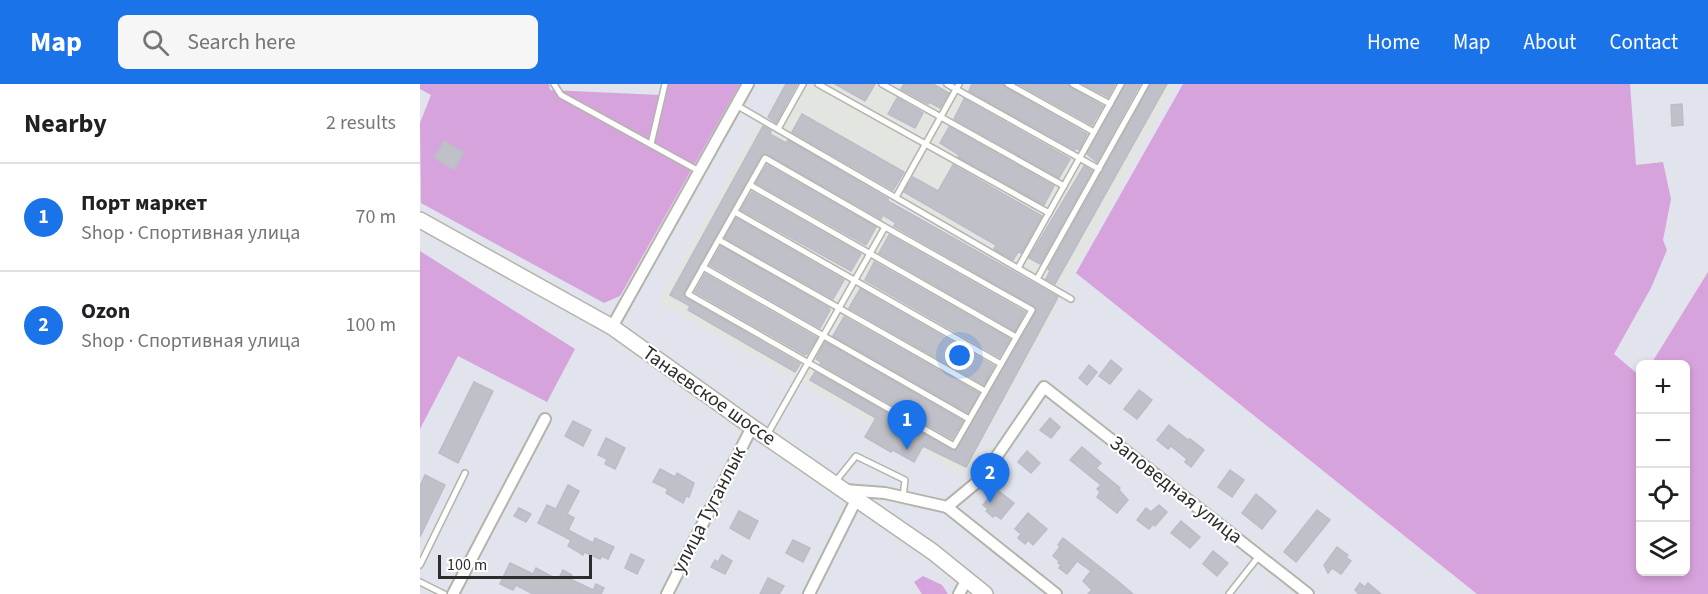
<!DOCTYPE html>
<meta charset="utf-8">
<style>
:root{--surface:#fff;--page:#f6f6f6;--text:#202124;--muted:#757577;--line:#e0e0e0;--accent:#1a73e8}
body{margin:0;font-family:"Source Sans 3",sans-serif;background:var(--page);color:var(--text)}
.controls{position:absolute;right:18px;bottom:18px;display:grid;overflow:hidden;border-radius:9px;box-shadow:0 3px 9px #0003}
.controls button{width:54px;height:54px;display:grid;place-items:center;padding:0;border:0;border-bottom:2px solid var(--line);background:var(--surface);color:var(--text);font:30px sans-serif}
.scale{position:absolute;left:18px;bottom:15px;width:154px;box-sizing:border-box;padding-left:6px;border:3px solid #2d2d2d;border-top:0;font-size:16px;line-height:21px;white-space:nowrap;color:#2d2d2d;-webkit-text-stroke:4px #fff;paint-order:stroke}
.you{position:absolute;left:540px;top:272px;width:21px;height:21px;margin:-15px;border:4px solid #fff;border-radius:50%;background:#1a73e8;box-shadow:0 0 0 9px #1a73e833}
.badge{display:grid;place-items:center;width:39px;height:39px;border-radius:50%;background:var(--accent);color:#fff;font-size:20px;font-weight:700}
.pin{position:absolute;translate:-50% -50px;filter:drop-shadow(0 2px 3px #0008)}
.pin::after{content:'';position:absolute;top:32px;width:21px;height:18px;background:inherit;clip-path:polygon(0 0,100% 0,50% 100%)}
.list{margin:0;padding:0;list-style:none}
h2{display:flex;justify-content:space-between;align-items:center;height:78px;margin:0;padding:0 24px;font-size:26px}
h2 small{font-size:20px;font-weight:400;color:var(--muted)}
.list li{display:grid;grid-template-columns:39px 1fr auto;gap:18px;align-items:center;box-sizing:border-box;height:108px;padding:0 24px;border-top:2px solid var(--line)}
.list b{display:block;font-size:22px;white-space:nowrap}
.list p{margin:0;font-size:20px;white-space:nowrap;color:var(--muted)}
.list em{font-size:20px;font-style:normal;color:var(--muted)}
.icon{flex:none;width:33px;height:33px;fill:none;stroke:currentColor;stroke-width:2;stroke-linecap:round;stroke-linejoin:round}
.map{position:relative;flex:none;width:1288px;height:510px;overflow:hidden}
header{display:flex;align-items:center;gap:36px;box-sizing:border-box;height:84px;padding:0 30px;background:var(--accent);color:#fff}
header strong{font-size:28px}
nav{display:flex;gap:33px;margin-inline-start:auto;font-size:21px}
.search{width:420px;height:54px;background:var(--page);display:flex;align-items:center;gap:15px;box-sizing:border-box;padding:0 21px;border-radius:9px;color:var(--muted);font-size:22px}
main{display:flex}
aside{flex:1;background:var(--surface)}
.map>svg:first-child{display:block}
</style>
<header>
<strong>Map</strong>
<div class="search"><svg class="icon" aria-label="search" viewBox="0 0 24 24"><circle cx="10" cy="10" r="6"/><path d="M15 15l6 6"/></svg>Search here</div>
<nav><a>Home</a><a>Map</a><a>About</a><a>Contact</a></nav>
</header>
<main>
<aside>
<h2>Nearby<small>2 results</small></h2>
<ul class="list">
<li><span class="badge">1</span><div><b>Порт маркет</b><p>Shop · Спортивная улица</p></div><em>70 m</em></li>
<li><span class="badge">2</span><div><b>Ozon</b><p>Shop · Спортивная улица</p></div><em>100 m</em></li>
</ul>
</aside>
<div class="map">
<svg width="1288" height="510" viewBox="0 0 1288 510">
<rect width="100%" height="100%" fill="#e1e3ed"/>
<g fill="#e3e6e0">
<polygon points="363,0 755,0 645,204 344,36"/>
<polygon points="338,40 642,215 544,392 239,218"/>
</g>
<g fill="#d7a3dd">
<polygon points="0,0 129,0 130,6 240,11 243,0 320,0 200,212 184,219 1,119 0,39 11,11 0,5"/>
<polygon points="763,0 1210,0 1216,81 1243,78 1251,115 1243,156 1247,166 1231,204 1194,270 1220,292 1220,488 1266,488 1266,280 1231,280 1288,188 1288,510 1057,510 656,189"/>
<polygon points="0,167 155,265 127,318 38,272 0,345"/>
<polygon points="503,492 522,501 528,510 502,510 494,498"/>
</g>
<g fill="#c0c0c8" stroke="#babcc8" stroke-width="1.5">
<polygon points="366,0 377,0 356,39 348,33"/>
<polygon points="415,0 455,0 445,17"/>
<polygon points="484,0 513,0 529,9 520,24 509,18 508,20 481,5"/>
<polygon points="552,0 583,0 586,4 667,50 659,66 657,64 655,66 549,7"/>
<polygon points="598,0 648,0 651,4 683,22 672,41"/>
<polygon points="663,0 695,0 688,13"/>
<polygon points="706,0 720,0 677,78 667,70"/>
<polygon points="731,0 747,0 635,200 626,195 630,187 628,185"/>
<polygon points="477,14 503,29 495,44 468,30"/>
<polygon points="544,15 650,75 639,94 534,35"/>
<polygon points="1262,20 1263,41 1252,42 1251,21"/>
<polygon points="382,30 484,88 473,106 372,48"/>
<polygon points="343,42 351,47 350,50 366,59 368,56 468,115 468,117 638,213 546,383 503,362 494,378 473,366 471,368 445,353 456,334 390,296 395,288 532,366 536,366 616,228 614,222 474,142 476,139 463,131 461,135 347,70 341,72 263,211 266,214 380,280 375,288 268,226 270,222 250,211"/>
<polygon points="529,43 634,102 624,121 538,73 539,71 520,59"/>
<polygon points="24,57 44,69 34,86 14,74"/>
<polygon points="347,81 456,143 446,161 336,99"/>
<polygon points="533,81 622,132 601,169 598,168 593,176 574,165 576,161 484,108 493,93 518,107"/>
<polygon points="664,82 672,87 620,180 609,174"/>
<polygon points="332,108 441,170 431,187 321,126"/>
<polygon points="316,134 424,196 413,215 305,154"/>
<polygon points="469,151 605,228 595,247 459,169"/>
<polygon points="301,162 409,224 410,226 400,244 290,181"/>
<polygon points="454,178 590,255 579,273 445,196"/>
<polygon points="285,190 397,254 387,270 385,271 275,208"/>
<polygon points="440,205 574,282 564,301 429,224"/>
<polygon points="424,233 559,309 548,329 413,252"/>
<polygon points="405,258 543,337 532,355 400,280 401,278 396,275"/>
<polygon points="691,276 702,285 690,300 679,292"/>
<polygon points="669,281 677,288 667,301 659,294"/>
<polygon points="54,298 73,307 38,379 19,369"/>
<polygon points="719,306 732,316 717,335 704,325"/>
<polygon points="630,334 640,343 631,354 620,346"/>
<polygon points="153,337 171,346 163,362 145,352"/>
<polygon points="749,341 768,356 770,355 784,366 771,383 765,378 767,375 751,362 748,365 737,356"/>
<polygon points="186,354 205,364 195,385 185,380 187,375 178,371"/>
<polygon points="662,363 681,379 676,384 700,404 699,406 708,416 697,429 677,413 680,408 677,405 681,401 650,376"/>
<polygon points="607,367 620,379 611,389 598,378"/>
<polygon points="240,385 255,393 257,389 274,399 269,413 266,412 263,419 246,409 248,405 233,398"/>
<polygon points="810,386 824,396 812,413 798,403"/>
<polygon points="5,391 25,401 0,453 0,402"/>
<polygon points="148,401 159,407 147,430 154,434 148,446 173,459 175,454 194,463 188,475 182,472 180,475 164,468 163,471 148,462 151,456 118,439 127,421 136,425"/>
<polygon points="576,405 594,419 581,435 575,431 573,433 566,427 568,425 563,421"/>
<polygon points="836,410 856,427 842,445 822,429"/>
<polygon points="739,421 747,428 735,442 733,440 729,445 717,436 726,424 731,428"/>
<polygon points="99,424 111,430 106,438 94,432"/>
<polygon points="897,426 910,436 876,478 864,468"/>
<polygon points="319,427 338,437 329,455 310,444"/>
<polygon points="608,429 627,445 613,461 608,456 605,460 598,454 601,450 595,445"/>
<polygon points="761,437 780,453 770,464 751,449"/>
<polygon points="643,454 694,494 713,510 668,510 672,506 663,497 671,487 657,477 647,490 639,484 641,481 638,479 639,477 633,472 640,463 638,461"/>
<polygon points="373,456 390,464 383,478 366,469"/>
<polygon points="917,463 928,471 926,473 931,477 921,490 912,484 908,489 904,481"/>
<polygon points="793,467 808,479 797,492 783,480"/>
<polygon points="211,470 224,476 217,490 205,484"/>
<polygon points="302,471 312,477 305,490 291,483 295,476 298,478"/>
<polygon points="90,479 113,490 116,484 138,496 143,486 152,491 150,495 173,506 176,500 184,504 181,510 113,510 96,501 93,506 80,500"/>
<polygon points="348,494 364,502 359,510 340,510"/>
<polygon points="940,499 945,503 948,499 961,510 939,510 935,506"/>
</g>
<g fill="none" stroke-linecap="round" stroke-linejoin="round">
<g stroke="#b4b4aa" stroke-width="8">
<g id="lane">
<polyline points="134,0 141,11 279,87"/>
<polyline points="398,0 629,129"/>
<polyline points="462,0 644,102"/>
<polyline points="527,0 679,85"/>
<polyline points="588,0 674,48"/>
<polyline points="653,0 690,20"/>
<polyline points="316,21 651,215"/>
<polyline points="358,45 383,0"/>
<polyline points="231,60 245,0"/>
<polyline points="330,101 596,253"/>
<polyline points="476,113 539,0"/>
<polyline points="315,128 581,280"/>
<polyline points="299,156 565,307"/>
<polyline points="283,183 549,335"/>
<polyline points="598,184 701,0"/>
<polyline points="617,195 726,0"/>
<path d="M347,351C386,282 426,212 465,143L345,74L268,210L534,362L612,226L465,143"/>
<polyline points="415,398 436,372 485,396 483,413"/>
<polyline points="0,481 45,389"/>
<polyline points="0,498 24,510"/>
<polyline points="809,510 839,472"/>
</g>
</g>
<g stroke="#b4b4aa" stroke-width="14">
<g id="street">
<polyline points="192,243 328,0"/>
<polyline points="425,406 465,409 527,423 636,510"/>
<polyline points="527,423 562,394 624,303 888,510"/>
<polyline points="33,510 125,335"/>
<polyline points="247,510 332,343"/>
<polyline points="389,510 437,414"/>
<polyline points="539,510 547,495"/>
</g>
</g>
<g stroke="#b4b4aa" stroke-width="18">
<polyline id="secondary" points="0,136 192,243 332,343 513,468 565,510"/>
</g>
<use href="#lane" stroke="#fff" stroke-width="5"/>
<use href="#street" stroke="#fff" stroke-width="10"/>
<use href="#secondary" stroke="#fff" stroke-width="15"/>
</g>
<g text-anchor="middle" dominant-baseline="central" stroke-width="4.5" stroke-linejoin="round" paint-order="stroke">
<g font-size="20" fill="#2d2d2d" stroke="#fff">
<text transform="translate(289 312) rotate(35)">Танаевское шоссе</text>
<text transform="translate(756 406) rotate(38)">Заповедная улица</text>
<text transform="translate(289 426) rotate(-63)">улица Туганлык</text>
</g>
</g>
</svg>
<div class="controls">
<button>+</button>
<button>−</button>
<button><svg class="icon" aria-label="locate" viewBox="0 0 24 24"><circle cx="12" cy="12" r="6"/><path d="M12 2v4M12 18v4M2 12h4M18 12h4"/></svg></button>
<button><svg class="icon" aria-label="layers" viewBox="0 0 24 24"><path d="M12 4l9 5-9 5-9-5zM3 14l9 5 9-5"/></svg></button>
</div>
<div class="scale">100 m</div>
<div class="you"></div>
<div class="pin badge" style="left:487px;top:366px">1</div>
<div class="pin badge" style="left:570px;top:419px">2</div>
</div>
</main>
